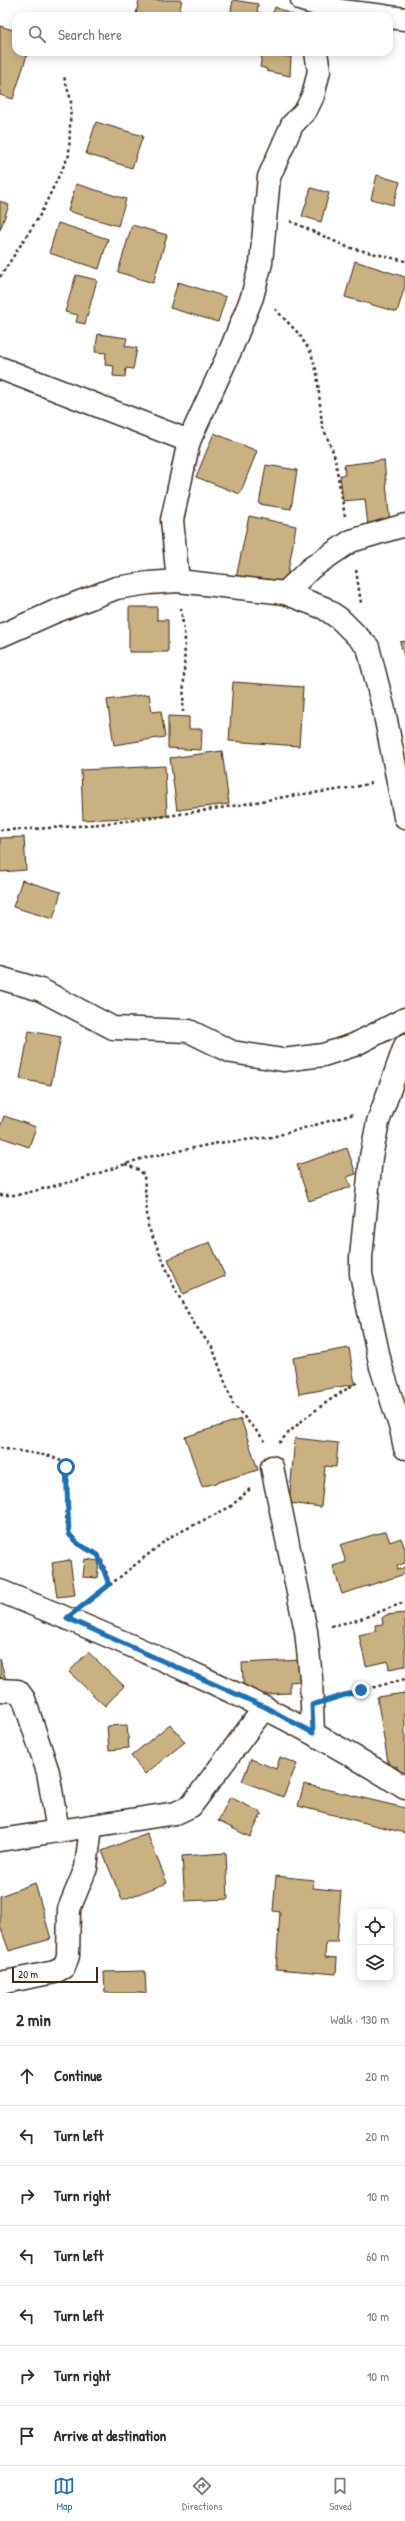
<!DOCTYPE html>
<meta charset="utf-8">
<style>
:root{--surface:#fff;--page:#f7f7f7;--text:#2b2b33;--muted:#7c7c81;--line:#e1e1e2;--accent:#1f6fb2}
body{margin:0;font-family:"Patrick Hand",sans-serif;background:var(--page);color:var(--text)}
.controls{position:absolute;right:12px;bottom:12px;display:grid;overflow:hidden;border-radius:8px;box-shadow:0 2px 10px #0003}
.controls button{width:36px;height:36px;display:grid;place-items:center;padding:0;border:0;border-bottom:1px solid var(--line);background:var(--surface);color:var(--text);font:20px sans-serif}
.scale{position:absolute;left:12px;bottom:10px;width:86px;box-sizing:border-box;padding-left:4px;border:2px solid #3b2a1e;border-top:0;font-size:11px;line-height:14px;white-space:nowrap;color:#3b2a1e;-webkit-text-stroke:3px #fff;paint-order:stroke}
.stop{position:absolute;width:12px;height:12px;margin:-9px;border:3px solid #1f6fb2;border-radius:50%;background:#fff}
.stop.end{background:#1f6fb2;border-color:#fff;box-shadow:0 1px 4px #0008}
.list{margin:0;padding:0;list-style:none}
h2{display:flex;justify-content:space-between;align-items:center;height:52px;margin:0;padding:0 16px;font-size:17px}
h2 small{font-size:13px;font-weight:400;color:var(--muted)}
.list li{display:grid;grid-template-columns:26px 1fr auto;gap:12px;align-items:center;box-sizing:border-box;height:60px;padding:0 16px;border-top:1px solid var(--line)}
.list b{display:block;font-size:15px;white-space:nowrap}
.list em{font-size:13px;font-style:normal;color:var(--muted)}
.icon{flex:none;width:22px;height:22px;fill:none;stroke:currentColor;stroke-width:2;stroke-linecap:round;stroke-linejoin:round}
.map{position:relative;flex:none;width:405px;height:1993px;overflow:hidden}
.search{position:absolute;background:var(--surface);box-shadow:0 2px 10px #0003;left:12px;right:12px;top:12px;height:44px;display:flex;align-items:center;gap:10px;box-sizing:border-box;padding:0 14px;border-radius:12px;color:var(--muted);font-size:15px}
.sheet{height:472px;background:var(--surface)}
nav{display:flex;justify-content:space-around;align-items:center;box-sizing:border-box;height:56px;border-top:1px solid var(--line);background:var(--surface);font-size:11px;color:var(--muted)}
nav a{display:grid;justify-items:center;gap:2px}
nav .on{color:var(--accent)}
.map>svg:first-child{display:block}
</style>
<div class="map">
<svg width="405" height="1993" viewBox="0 0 405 1993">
<rect width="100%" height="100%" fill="#fff"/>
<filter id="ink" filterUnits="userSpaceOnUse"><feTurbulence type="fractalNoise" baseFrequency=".025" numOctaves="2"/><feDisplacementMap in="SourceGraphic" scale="8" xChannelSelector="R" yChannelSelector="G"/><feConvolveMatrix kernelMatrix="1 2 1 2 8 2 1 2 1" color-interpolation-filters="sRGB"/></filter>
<g filter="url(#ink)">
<g fill="#cab181" stroke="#3b2a1e">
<polygon points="139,0 182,0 178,16 136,14"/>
<polygon points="233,0 258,4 257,12 263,13 262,16 230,16"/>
<polygon points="275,7 296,16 272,16"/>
<polygon points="0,26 16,31 16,52 28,52 13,99 0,95"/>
<polygon points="269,53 291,57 290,76 266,71 267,69 260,67 262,55 269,56"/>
<polygon points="96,122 143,136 132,168 86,154"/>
<polygon points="377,175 400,182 393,205 371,199"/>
<polygon points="76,184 126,199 118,226 68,211"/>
<polygon points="311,188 329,193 321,222 302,216"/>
<polygon points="0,201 9,205 0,230"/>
<polygon points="58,223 108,239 99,269 49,253"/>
<polygon points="132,225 167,235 153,283 118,272"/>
<polygon points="355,261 405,277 405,286 397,312 345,297"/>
<polygon points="76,275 97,280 85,324 76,322 78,315 65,312"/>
<polygon points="178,282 226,297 218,322 170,308"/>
<polygon points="98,334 127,338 125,346 137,348 133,369 126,368 125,377 113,376 114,366 105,365 106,353 95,352"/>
<polygon points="214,433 257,451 240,494 196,477"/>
<polygon points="384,460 390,524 368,526 365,499 343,501 340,475 345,475 344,465"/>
<polygon points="266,465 297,470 291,509 259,504"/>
<polygon points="249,516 296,526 285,589 236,578"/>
<polygon points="129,607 157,607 157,620 168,620 168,652 129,652"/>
<polygon points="405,641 405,660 400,642"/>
<polygon points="233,682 303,687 299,746 229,741"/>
<polygon points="149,694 152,712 161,711 165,737 114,745 107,700"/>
<polygon points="168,716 189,717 189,729 202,729 201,750 168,748"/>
<polygon points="222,751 229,804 177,810 170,758"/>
<polygon points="165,766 167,816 83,820 81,770"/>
<polygon points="24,837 26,870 0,872 0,838"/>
<polygon points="22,880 61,892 53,919 13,907"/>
<polygon points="29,1031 61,1037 51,1085 20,1079"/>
<polygon points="4,1116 36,1127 29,1147 0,1137 0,1127"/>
<polygon points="347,1148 356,1174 347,1177 351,1187 309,1201 297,1165"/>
<polygon points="210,1242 225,1276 183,1294 168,1259"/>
<polygon points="349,1348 355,1384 299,1394 293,1358"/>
<polygon points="241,1419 258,1470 202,1487 185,1437"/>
<polygon points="295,1438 338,1443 336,1467 325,1466 321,1507 289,1503"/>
<polygon points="386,1531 390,1542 401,1538 405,1549 405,1563 397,1566 398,1570 405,1567 405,1574 342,1594 333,1566 346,1562 340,1545"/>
<polygon points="85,1559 99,1561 97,1578 83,1577"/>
<polygon points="70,1560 75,1595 57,1597 52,1563"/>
<polygon points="405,1613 405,1666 389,1669 388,1661 366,1666 359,1635 376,1631 375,1625 383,1624 382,1618 386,1615"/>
<polygon points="88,1652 124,1686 105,1706 69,1672"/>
<polygon points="0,1659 7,1684 0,1686"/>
<polygon points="302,1660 303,1681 290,1682 290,1693 244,1695 242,1663"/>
<polygon points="405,1693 405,1775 399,1776 397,1766 389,1768 377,1697"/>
<polygon points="170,1724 185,1742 145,1774 131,1756"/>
<polygon points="127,1725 129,1748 109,1750 107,1726"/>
<polygon points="280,1757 297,1764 283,1797 242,1781 251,1759 276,1769"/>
<polygon points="304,1784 405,1808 405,1833 298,1806"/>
<polygon points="230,1797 262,1813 250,1837 218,1821"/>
<polygon points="147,1833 167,1883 122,1900 102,1851"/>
<polygon points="226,1853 228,1899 185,1901 182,1856"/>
<polygon points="276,1876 314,1880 313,1888 341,1891 337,1942 326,1942 325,1957 337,1958 336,1974 276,1969 280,1912 273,1911"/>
<polygon points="35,1883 51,1939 9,1951 0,1926 0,1896"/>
<polygon points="145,1971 146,1993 105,1993 104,1972"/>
</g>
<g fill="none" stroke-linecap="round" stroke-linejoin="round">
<g stroke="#3b2a1e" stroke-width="25">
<g id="street">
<polyline points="302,0 341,11 384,16"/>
<polyline points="389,17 405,19"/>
<polyline points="0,368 189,441"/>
<polyline points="178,581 172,520 189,441 231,349 252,297 261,263 269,177 292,125 306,110 313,96 319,71 316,52"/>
<polyline points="285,593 311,568 351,541 405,525"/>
<polyline points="0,636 54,612 116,588 149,583 178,581 285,593 324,608 340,619 368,647 384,710 405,817"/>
<polyline points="0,978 41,990 113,1028 189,1031 232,1052 283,1060 323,1055 354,1045 405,1019"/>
<polyline points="405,1046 378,1122 371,1157 361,1257 361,1274 381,1367 401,1429 405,1448"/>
<polyline points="272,1467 306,1631 311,1678 313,1733"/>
<path d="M0,1591C139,1647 279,1707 405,1788"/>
<polyline points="0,1690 18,1691 24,1699 48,1772 58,1831"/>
<polyline points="0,1840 176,1813 191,1806 265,1707"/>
<polyline points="0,1983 55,1972 64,1967 68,1956 69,1909 86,1868 91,1826"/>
</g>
</g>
<g stroke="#3b2a1e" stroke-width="2.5" stroke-dasharray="3 3" stroke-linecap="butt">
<polyline points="290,221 347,247 405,261"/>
<polyline points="0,277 40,215 69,155 71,100 64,77"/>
<polyline points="275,309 299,334 311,353 317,373 322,425 334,454 345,516"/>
<polyline points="356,570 361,603"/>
<polyline points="181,608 185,640 183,712"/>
<path d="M0,830C96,828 190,814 284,797C313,792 343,791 371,783"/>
<polyline points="125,1164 139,1170 144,1175 148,1226 176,1291 193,1322 213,1349 233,1404 266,1442"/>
<polyline points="0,1195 18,1195 82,1179 143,1158 218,1143 272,1137 354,1114"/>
<path d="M279,1443C301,1418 331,1399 359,1381"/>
<path d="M0,1448L50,1456L63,1462C75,1483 60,1512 70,1535C76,1548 91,1546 99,1556C105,1564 107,1576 109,1585"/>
<polyline points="91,1600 170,1537 230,1507 250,1489"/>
<polyline points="331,1626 358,1620 405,1602"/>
<polyline points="338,1697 405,1679"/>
</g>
<use href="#street" stroke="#fff" stroke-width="22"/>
</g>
</g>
<g fill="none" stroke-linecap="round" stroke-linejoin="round" filter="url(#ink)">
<polyline stroke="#1f6fb2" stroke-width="5" points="66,1467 69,1534 78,1544 98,1555 109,1585 67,1618 265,1707 313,1733 312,1705 361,1690"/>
</g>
</svg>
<div class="controls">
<button><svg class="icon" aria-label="locate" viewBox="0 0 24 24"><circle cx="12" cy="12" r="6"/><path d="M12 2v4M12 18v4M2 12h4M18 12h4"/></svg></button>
<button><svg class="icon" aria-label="layers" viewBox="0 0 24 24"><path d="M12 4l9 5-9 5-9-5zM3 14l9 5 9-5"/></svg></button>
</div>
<div class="scale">20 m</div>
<div class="stop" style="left:66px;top:1467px"></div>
<div class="stop end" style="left:361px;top:1690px"></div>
<div class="search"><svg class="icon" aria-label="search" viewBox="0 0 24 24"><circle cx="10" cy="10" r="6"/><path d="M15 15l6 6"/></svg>Search here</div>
</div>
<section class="sheet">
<h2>2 min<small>Walk · 130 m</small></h2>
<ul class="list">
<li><svg class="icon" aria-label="ahead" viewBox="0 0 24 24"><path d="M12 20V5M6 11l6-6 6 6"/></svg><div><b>Continue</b></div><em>20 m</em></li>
<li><svg class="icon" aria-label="left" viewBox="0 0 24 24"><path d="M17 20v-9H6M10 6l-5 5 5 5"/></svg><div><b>Turn left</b></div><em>20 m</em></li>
<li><svg class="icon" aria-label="right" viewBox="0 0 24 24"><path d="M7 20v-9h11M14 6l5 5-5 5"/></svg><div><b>Turn right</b></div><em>10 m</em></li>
<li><svg class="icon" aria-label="left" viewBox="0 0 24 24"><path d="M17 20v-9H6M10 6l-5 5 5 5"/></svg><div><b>Turn left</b></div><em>60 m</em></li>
<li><svg class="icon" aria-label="left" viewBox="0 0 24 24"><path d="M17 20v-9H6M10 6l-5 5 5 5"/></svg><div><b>Turn left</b></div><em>10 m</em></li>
<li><svg class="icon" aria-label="right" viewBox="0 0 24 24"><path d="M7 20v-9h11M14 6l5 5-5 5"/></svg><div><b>Turn right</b></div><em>10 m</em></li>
<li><svg class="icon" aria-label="arrive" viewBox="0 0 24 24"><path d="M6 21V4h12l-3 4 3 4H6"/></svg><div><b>Arrive at destination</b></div></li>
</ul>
</section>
<nav>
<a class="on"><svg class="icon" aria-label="map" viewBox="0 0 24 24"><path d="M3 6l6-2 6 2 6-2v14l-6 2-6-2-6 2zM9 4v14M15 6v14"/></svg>Map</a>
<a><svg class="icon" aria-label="directions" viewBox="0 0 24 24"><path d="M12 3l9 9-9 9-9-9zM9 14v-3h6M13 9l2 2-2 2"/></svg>Directions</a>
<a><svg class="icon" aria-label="saved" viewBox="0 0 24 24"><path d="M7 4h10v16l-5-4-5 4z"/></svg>Saved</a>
</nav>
